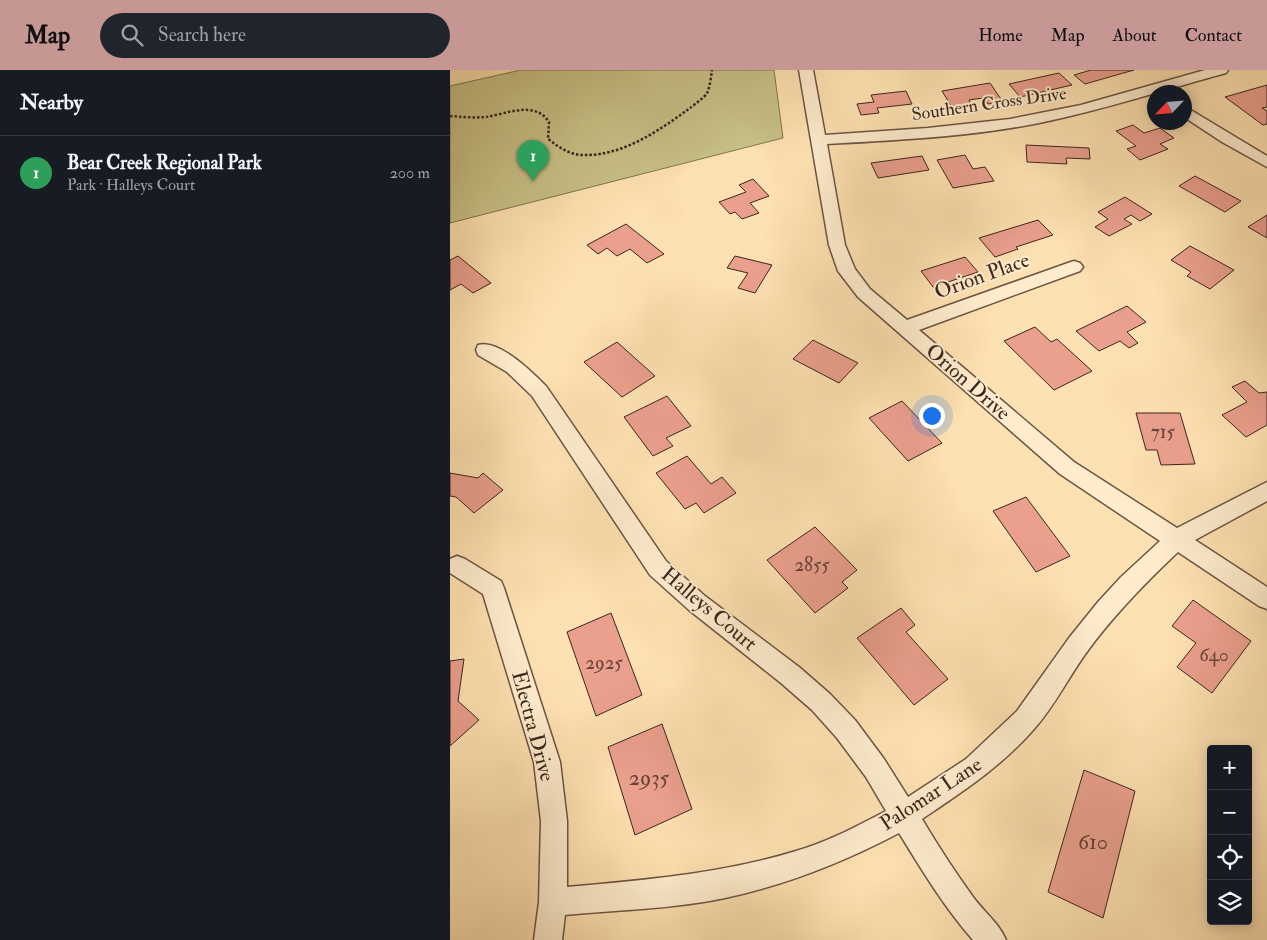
<!DOCTYPE html>
<meta charset="utf-8">
<style>
:root{--surface:#171b24;--page:#20242c;--text:#f1f3f6;--muted:#9ea1a6;--line:#363941;--accent:#c59692}
body{margin:0;font-family:"IM FELL Double Pica",serif;background:var(--page);color:var(--text)}
.controls{position:absolute;right:15px;bottom:15px;display:grid;overflow:hidden;border-radius:5px;box-shadow:0 2px 12px #0003}
.controls button{width:45px;height:45px;display:grid;place-items:center;padding:0;border:0;border-bottom:1px solid var(--line);background:var(--surface);color:var(--text);font:25px sans-serif}
.compass{position:absolute;left:697px;top:15px;width:45px;height:45px;border-radius:50%;background:var(--surface);box-shadow:0 2px 12px #0003;rotate:244deg}
.you{position:absolute;left:481px;top:345px;width:18px;height:18px;margin:-12px;border:4px solid #fff;border-radius:50%;background:#1a73e8;box-shadow:0 0 0 8px #1a73e833}
.badge{display:grid;place-items:center;width:32px;height:32px;border-radius:50%;background:var(--accent);color:#fff;font-size:16px;font-weight:700}
.pin{position:absolute;translate:-50% -41px;filter:drop-shadow(0 1px 2px #0008)}
.pin::after{content:'';position:absolute;top:26px;width:18px;height:15px;background:inherit;clip-path:polygon(0 0,100% 0,50% 100%)}
.list{margin:0;padding:0;list-style:none}
h2{display:flex;justify-content:space-between;align-items:center;height:65px;margin:0;padding:0 20px;font-size:21px}
h2 small{font-size:16px;font-weight:400;color:var(--muted)}
.list li{display:grid;grid-template-columns:32px 1fr auto;gap:15px;align-items:center;box-sizing:border-box;height:75px;padding:0 20px;border-top:1px solid var(--line)}
.list b{display:block;font-size:19px;white-space:nowrap}
.list p{margin:0;font-size:16px;white-space:nowrap;color:var(--muted)}
.list em{font-size:16px;font-style:normal;color:var(--muted)}
.icon{flex:none;width:28px;height:28px;fill:none;stroke:currentColor;stroke-width:2;stroke-linecap:round;stroke-linejoin:round}
.map{position:relative;flex:none;width:817px;height:870px;overflow:hidden}
header{display:flex;align-items:center;gap:30px;box-sizing:border-box;height:70px;padding:0 25px;background:var(--accent);color:#111}
header strong{font-size:24px}
nav{display:flex;gap:28px;margin-inline-start:auto;font-size:18px}
.search{width:350px;height:45px;background:var(--page);display:flex;align-items:center;gap:12px;box-sizing:border-box;padding:0 18px;border-radius:28px;color:var(--muted);font-size:19px}
main{display:flex}
aside{flex:1;background:var(--surface)}
.map>svg:first-child{display:block}
</style>
<header>
<strong>Map</strong>
<div class="search"><svg class="icon" aria-label="search" viewBox="0 0 24 24"><circle cx="10" cy="10" r="6"/><path d="M15 15l6 6"/></svg>Search here</div>
<nav><a>Home</a><a>Map</a><a>About</a><a>Contact</a></nav>
</header>
<main>
<aside>
<h2>Nearby<small></small></h2>
<ul class="list">
<li><span class="badge" style="background:#2e9e5b">1</span><div><b>Bear Creek Regional Park</b><p>Park · Halleys Court</p></div><em>200 m</em></li>
</ul>
</aside>
<div class="map">
<svg width="817" height="870" viewBox="0 0 817 870">
<rect width="100%" height="100%" fill="#fee1b2"/>
<filter id="stains"><feTurbulence type="fractalNoise" baseFrequency=".004" numOctaves="4"/><feColorMatrix values="0 0 0 0 .2 0 0 0 0 .09 0 0 0 0 .02 0 0 0 .5 -.17"/></filter>
<radialGradient id="worn" r=".72"><stop offset=".6" stop-color="#630" stop-opacity="0"/><stop offset="1" stop-color="#630" stop-opacity=".3"/></radialGradient>
<polygon fill="#c8c187" stroke="#827352" points="71,0 324,0 333,68 0,153 0,16"/>
<g fill="#eba08e" stroke="#3b251c">
<polygon points="641,0 684,0 635,14 624,5"/>
<polygon points="609,3 622,15 570,27 559,14"/>
<polygon points="540,13 553,32 538,34 533,28 519,30 522,36 503,39 492,21"/>
<polygon points="817,15 817,37 812,38 817,41 817,54 813,55 775,27"/>
<polygon points="456,21 462,34 427,38 429,43 411,45 407,34 424,32 421,25"/>
<polygon points="683,55 694,63 710,58 724,68 710,74 718,79 690,90 677,79 686,76 666,61"/>
<polygon points="576,75 639,78 640,89 616,88 617,94 577,92"/>
<polygon points="515,85 523,99 535,97 544,111 503,118 487,90"/>
<polygon points="472,86 479,100 428,108 421,93"/>
<polygon points="745,106 791,131 775,142 729,116"/>
<polygon points="303,109 319,126 300,133 309,143 292,149 285,142 280,144 269,132 296,122 289,115"/>
<polygon points="675,127 702,144 690,151 681,145 674,149 682,154 659,166 645,157 658,149 648,142"/>
<polygon points="817,145 817,168 798,157"/>
<polygon points="588,150 603,165 566,177 568,179 545,187 529,168"/>
<polygon points="176,154 214,184 197,193 180,179 167,186 157,178 148,184 137,175"/>
<polygon points="740,176 784,200 760,219 737,206 741,202 721,190"/>
<polygon points="8,186 41,213 23,223 11,214 0,220 0,190"/>
<polygon points="285,186 322,195 305,223 288,218 298,203 277,198"/>
<polygon points="515,187 528,202 483,217 471,201"/>
<polygon points="677,236 696,252 677,262 688,273 679,278 670,271 649,281 626,261"/>
<polygon points="585,257 601,272 607,269 642,301 604,320 554,271"/>
<polygon points="363,270 408,293 389,313 343,289"/>
<polygon points="167,272 205,306 172,327 134,292"/>
<polygon points="795,311 809,323 817,322 817,355 796,367 772,345 797,332 782,317"/>
<polygon points="217,326 241,356 216,368 223,376 203,386 174,347"/>
<polygon points="452,331 492,373 458,391 419,348"/>
<polygon points="686,343 730,343 745,394 711,395 707,380 696,380"/>
<polygon points="237,386 261,414 272,407 286,423 254,443 246,433 235,439 206,403"/>
<polygon points="0,403 28,408 33,403 53,420 24,443 6,427 0,426"/>
<polygon points="576,427 620,486 586,502 543,441"/>
<polygon points="365,457 407,500 392,512 398,518 365,543 317,490"/>
<polygon points="743,530 801,571 762,623 727,597 746,573 722,556"/>
<polygon points="451,538 465,555 456,562 498,609 464,635 407,568"/>
<polygon points="161,543 192,625 146,646 117,562"/>
<polygon points="14,589 8,631 29,650 0,676 0,591"/>
<polygon points="212,654 242,739 185,765 158,677"/>
<polygon points="634,700 685,721 653,848 598,822"/>
</g>
<g fill="none" stroke-linecap="round" stroke-linejoin="round">
<g stroke="#6c5442" stroke-width="3">
<g id="street">
<path d="M349,0H363L375,65L478,58L560,49L631,35L755,0H778L776,3C713,20 653,40 589,53C519,67 447,70 377,74L395,175L405,199L420,219L457,250L618,193L624,191L630,193L633,197L630,201L469,260L624,392L727,458L817,412V431L745,470L817,517V539L809,536L728,482C694,514 663,546 636,583C618,608 604,637 584,659C552,696 512,722 472,749C488,776 505,802 523,827C534,842 549,853 556,870H523C494,837 472,800 449,763C394,792 336,815 275,828C223,839 168,840 115,845L112,870H84L89,832L91,751L84,692L33,524L0,503V489L7,486L15,489L51,511L54,518L110,692L117,751V817C195,810 271,804 346,781C378,772 407,756 436,741L416,707L387,668L362,640L331,613L239,540L200,505L82,326L57,302L28,285L26,280L28,275C49,269 82,302 96,316L216,491L255,526L349,597L380,624L405,650L434,689L458,727L516,689L567,641L619,568L648,532L671,507L710,471L610,404L408,227L388,201L379,175Z"/>
<polygon points="734,36 817,86 817,97 772,72 734,47"/>
</g>
</g>
<path stroke="#3b251c" stroke-width="2.5" stroke-dasharray="2.5 2" stroke-linecap="butt" d="M0,46C12,47 24,48 36,47C56,44 85,30 99,52L98,69C110,78 121,86 136,85C174,85 210,60 240,38C245,34 254,28 257,23C260,17 261,7 262,0"/>
<use href="#street" fill="#feeccd" fill-rule="evenodd"/>
</g>
<g text-anchor="middle" dominant-baseline="central" stroke-width="4" stroke-linejoin="round" paint-order="stroke">
<g font-size="18" fill="#3b251c" stroke="#feeccd">
<text transform="translate(539 34) rotate(-8)">Southern Cross Drive</text>
</g>
<g font-size="19" fill="#674438">
<text x="713" y="362">715</text>
<text x="362" y="495">2855</text>
<text x="764" y="585">640</text>
<text x="154" y="593">2925</text>
</g>
<g font-size="21" fill="#3b251c" stroke="#feeccd">
<text transform="translate(532 206) rotate(-20)">Orion Place</text>
<text transform="translate(518 312) rotate(41)">Orion Drive</text>
<text transform="translate(259 539) rotate(40)">Halleys Court</text>
<text transform="translate(83 656) rotate(75)">Electra Drive</text>
<text transform="translate(481 724) rotate(-33)">Palomar Lane</text>
</g>
<g font-size="22" fill="#674438">
<text x="199" y="708">2935</text>
<text x="643" y="772">610</text>
</g>
</g>
<rect width="100%" height="100%" filter="url(#stains)"/>
<rect width="100%" height="100%" fill="url(#worn)"/>
</svg>
<div class="controls">
<button>+</button>
<button>−</button>
<button><svg class="icon" aria-label="locate" viewBox="0 0 24 24"><circle cx="12" cy="12" r="6"/><path d="M12 2v4M12 18v4M2 12h4M18 12h4"/></svg></button>
<button><svg class="icon" aria-label="layers" viewBox="0 0 24 24"><path d="M12 4l9 5-9 5-9-5zM3 14l9 5 9-5"/></svg></button>
</div>
<svg class="compass" viewBox="-18 -18 36 36"><path d="M0-13l5 13h-10z" fill="#e53935"/><path d="M0 13l5-13h-10z" fill="#9ea1a6"/></svg>
<div class="you"></div>
<div class="pin badge" style="left:83px;top:111px;background:#2e9e5b">1</div>
</div>
</main>
